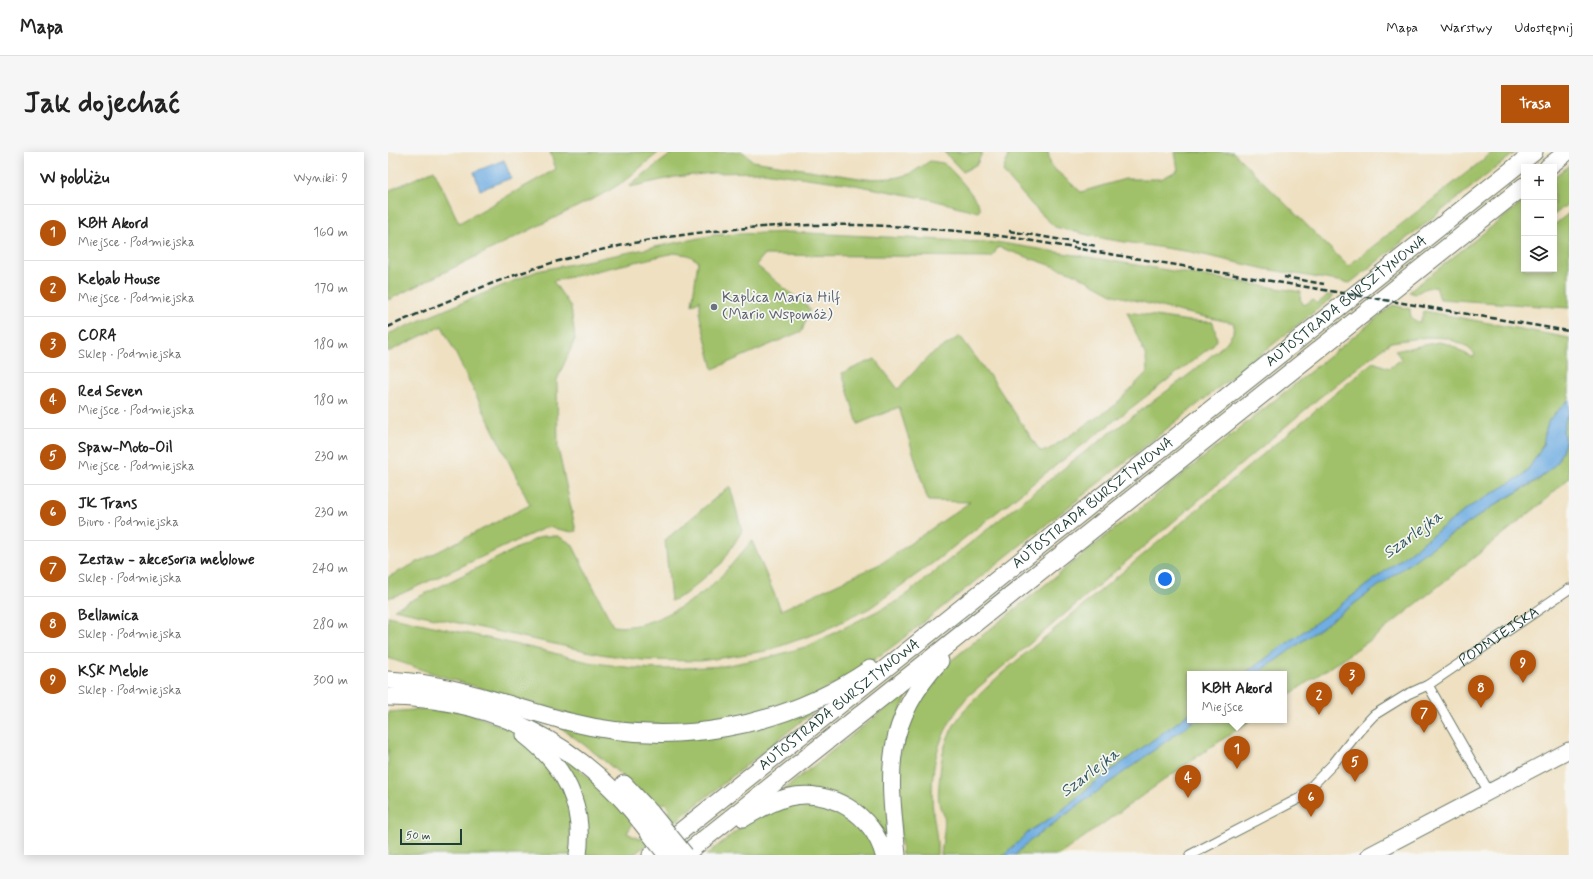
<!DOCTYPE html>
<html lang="pl">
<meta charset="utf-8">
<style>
:root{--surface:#fff;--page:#f6f6f6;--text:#222;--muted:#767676;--line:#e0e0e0;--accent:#b45309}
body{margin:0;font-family:Mynerve,sans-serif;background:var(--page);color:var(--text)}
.controls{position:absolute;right:12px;top:12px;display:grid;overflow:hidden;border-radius:0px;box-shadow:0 2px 10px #0003}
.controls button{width:36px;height:36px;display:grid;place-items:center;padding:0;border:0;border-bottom:1px solid var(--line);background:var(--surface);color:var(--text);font:20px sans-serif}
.scale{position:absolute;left:12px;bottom:10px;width:62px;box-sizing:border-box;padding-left:4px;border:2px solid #1f3d34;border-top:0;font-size:11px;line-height:14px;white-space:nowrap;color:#1f3d34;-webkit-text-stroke:3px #f6f6f2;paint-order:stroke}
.you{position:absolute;left:777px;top:427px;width:14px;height:14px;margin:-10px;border:3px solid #fff;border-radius:50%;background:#1a73e8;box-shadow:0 0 0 6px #1a73e833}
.badge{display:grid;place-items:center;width:26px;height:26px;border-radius:50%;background:var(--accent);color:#fff;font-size:13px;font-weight:700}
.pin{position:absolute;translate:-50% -33px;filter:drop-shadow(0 1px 2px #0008)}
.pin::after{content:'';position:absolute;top:21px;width:14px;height:12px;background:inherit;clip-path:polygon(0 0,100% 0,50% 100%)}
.popup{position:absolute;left:799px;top:519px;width:100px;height:52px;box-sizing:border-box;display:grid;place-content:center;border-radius:0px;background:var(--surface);filter:drop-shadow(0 1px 3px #0005);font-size:13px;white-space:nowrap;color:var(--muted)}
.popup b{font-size:15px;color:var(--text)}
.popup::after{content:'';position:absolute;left:50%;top:100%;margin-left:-8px;border:8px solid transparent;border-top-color:var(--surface)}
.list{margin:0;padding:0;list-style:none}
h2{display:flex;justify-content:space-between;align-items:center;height:52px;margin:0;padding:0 16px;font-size:17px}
h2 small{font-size:13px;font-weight:400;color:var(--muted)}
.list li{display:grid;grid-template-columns:26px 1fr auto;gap:12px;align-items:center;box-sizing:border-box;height:56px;padding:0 16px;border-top:1px solid var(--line)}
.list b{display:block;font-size:15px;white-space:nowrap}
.list p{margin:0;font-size:13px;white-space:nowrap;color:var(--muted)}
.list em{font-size:13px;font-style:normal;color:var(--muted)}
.icon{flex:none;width:22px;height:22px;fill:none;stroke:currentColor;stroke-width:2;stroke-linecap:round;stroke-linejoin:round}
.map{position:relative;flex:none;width:1181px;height:703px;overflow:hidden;border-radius:0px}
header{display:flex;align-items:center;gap:24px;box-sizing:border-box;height:56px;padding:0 20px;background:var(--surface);border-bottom:1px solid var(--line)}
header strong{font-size:19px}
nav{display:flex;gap:22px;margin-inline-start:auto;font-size:14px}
.intro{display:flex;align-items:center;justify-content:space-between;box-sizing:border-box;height:96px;padding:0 24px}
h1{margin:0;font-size:28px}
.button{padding:10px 18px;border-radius:0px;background:var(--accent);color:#fff;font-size:14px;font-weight:700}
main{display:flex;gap:24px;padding:0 24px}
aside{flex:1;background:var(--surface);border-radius:0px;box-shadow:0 2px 10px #0003}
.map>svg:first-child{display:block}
</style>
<header>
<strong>Mapa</strong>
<nav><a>Mapa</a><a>Warstwy</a><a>Udostępnij</a></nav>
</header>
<div class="intro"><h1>Jak dojechać</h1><a class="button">Trasa</a></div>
<main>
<aside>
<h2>W pobliżu<small>Wyniki: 9</small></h2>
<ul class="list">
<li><span class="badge">1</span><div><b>KBH Akord</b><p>Miejsce · Podmiejska</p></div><em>160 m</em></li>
<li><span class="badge">2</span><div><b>Kebab House</b><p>Miejsce · Podmiejska</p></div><em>170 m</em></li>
<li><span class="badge">3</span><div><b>CORA</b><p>Sklep · Podmiejska</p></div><em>180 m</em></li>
<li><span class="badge">4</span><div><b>Red Seven</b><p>Miejsce · Podmiejska</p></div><em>180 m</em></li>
<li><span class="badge">5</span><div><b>Spaw-Moto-Oil</b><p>Miejsce · Podmiejska</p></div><em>230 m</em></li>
<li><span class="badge">6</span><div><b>JK Trans</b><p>Biuro · Podmiejska</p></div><em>230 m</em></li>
<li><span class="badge">7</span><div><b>Zestaw - akcesoria meblowe</b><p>Sklep · Podmiejska</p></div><em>240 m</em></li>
<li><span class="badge">8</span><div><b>Bellamica</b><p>Sklep · Podmiejska</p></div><em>280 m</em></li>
<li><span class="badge">9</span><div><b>KSK Meble</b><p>Sklep · Podmiejska</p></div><em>300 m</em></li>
</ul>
</aside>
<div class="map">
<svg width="1181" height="703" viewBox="0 0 1181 703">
<rect width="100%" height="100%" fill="#f6f6f2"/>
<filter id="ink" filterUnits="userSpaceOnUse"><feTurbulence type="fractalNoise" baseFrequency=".025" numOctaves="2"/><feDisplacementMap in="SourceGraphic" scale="8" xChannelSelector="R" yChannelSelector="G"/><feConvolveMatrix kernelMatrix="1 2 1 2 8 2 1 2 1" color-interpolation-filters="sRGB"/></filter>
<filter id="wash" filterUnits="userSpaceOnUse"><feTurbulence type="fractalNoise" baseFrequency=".012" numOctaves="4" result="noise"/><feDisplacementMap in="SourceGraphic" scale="16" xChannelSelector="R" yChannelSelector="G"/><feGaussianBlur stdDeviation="0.9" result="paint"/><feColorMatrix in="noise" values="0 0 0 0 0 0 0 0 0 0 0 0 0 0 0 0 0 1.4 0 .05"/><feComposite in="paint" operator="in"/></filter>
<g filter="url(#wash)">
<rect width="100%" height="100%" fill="#efe0c1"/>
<g fill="#a0c169" stroke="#607f4e">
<polygon points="162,0 269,0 270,1 235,30 217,41 0,148 0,39 46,18 71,71 168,17"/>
<path d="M286,0H355L365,9L477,27L506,26L522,22L542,9C546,10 551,10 555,11C562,15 592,49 592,58L590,60L541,47L456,31L375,20L325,21L287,25L242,35V33L244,31Z"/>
<polygon points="556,0 594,0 594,1 589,12 575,20"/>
<polygon points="627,0 660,0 663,14 693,40 737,27 773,27 790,18 787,0 845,0 960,114 1105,0 1128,0 962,131 877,117 803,100 717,87 667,75 645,54 615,20 620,3"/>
<polygon points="1181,13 1181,51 1166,63 1166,25"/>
<polygon points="1136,49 1136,117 1166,117 1166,73 1181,61 1181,156 1052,147 1048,135 1038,136 1027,142 1021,140"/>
<polygon points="402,80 614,91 913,140 912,147 916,153 925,148 929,152 940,143 946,144 508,492 467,521 423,545 334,572 219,573 65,528 0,506 0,464 158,499 200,510 245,516 278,517 335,514 382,505 420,494 511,448 686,308 803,221 838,191 845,181 846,171 789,159 726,143 685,121 610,95 604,105 376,103 368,113 422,157 414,179 325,217 312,165 312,148 304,153 310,109 300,103 286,101 165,129 183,155 187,187 169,228 170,296 188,379 184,380 159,375 13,442 0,446 0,425 142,353 54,174 0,200 0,182 149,119 326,83"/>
<path d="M1005,153L1022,157C1022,164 1024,169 1032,170L1036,159L1181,186V247L1163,266L1157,280V286L1151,301L1137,322L1131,327L1083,354L947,457L856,522H802V561L702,634L671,661L643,678L616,703H553C554,690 558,676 556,663C555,661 553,658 552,655C549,646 551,632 552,622C556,571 579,555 613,522L985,210L1001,216L1014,207L1007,199L1050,190L1061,192L1085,206L1087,202L1078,194L1059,186L1039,185L1003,190L992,198L931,246L579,545C550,582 541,613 545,660C547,674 550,689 549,703H514L507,619L523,559L555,515Z"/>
<path d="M739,160L801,169L825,170L829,187L824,194L658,321L549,408L482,456L433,480L378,499L313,509L255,508L212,502L6,457L154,384H170L184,392L225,474C253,478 284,461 307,446C328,433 347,408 364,389L393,458L494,411L582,350L540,349L511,255L470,272L454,221L487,207L510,237L541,204L572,184L607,231L652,299L660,298L726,254L759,220L758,205Z"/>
<polygon points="1181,261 1181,326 1154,351 987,485 896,546 896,522 869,522 1036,401 1110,351 1151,328 1170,309 1177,291 1175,279 1178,266"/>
<polygon points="342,334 354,379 334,411 296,443 283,449 277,388"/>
<polygon points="523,536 510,564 504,703 487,671 394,639"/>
<path d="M444,545L283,673L279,668L282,664L280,655L277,651L267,653C234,623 202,595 164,570L277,585Z"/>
<polygon points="50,556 78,560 123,578 140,590 180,644 186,703 0,703 0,560"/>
<polygon points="807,568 863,568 800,611 671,703 627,703 643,688"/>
<polygon points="169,597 247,668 239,681 251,687 257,686 261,691 245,703 195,703 167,602"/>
<polygon points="439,651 471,668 491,703 318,703 362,668 396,652"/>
</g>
<g fill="#70ade2" stroke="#48758b">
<polygon points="116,8 123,26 92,38 86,20"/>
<polygon points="1181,247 1181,261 1178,266 1175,279 1177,291 1169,311 1152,326 1110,351 1036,401 869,522 856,522 947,457 1083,354 1137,322 1155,294 1157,280 1161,268"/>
<polygon points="802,561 802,568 807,568 643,688 627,703 616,703 643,678 671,661 702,634"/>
</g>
</g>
<g filter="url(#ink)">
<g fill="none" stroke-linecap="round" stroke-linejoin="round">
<g stroke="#687665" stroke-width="11">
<g id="street">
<polyline points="1040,533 1101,640"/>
<path id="s1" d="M802,703L912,646L945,612L971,579L986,563L1020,542L1040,533L1181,437"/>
</g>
</g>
<g stroke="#687665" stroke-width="17">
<polyline id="primary" points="981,703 1181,598"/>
</g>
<g stroke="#687665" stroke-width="19">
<g id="highway">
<polyline points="1160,15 1179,0"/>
<path d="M0,528C65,531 120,554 182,570C285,596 394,577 482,517"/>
<path d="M0,545C102,545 191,590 253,670"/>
<path d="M137,583C177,614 197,652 190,703"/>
<polyline points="236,632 263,661"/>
<path d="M356,666C370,658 384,649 401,645C442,636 485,662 496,703"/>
<path id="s2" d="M263,703L1146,0"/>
<polyline points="296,703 1136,34"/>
<path d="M509,703C501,623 493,573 552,509"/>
</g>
</g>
<use href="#street" stroke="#fff" stroke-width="9"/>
<use href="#primary" stroke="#fff" stroke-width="15"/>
<use href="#highway" stroke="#fff" stroke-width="17"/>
<g stroke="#1f3d34" stroke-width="2.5" stroke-dasharray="6 3" stroke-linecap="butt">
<polyline points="621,79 709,94"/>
<polyline points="896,125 936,132"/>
<path d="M0,175C65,146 131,118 200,101C339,67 486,66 627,86L1181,179"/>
</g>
<g stroke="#687665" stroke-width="19" stroke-linecap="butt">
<g id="highway-bridge">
<polyline points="263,661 297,703"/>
<polyline points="253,670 279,703"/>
</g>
</g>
<use href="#highway-bridge" stroke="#fff" stroke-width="17"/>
</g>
</g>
<circle fill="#6b7280" stroke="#f6f6f2" stroke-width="1.5" cx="326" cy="155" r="4"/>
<g text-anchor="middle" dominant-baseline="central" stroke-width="3.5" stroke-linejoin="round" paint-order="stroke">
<g font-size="15" fill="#5b616d" stroke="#f6f6f2" text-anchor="start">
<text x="334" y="146">Kaplica Maria Hilf<tspan x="334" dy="17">(Mario Wspomóż)</tspan></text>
</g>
<g font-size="15" fill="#1f3d34" stroke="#f6f6f2">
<text stroke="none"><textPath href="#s2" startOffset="889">AUTOSTRADA BURSZTYNOWA</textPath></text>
<text stroke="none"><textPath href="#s2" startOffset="565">AUTOSTRADA BURSZTYNOWA</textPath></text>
<text stroke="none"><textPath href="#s1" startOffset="383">PODMIEJSKA</textPath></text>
<text stroke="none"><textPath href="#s2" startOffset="241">AUTOSTRADA BURSZTYNOWA</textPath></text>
</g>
<g font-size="16" font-style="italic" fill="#335960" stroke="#f6f6f2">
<text transform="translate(1025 383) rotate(-36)">Szarlejka</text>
<text transform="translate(702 621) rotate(-37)">Szarlejka</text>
</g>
</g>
</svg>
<div class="controls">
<button>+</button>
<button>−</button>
<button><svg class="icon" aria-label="layers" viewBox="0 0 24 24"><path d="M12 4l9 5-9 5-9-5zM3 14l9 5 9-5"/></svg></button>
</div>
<div class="scale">50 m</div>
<div class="you"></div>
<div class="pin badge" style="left:849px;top:617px">1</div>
<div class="popup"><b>KBH Akord</b>Miejsce</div>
<div class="pin badge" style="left:931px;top:563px">2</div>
<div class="pin badge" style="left:964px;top:543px">3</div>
<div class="pin badge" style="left:800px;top:646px">4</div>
<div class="pin badge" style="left:967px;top:630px">5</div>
<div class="pin badge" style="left:923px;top:665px">6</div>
<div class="pin badge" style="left:1036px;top:581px">7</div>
<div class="pin badge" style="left:1093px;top:556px">8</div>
<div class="pin badge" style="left:1135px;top:531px">9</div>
</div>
</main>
